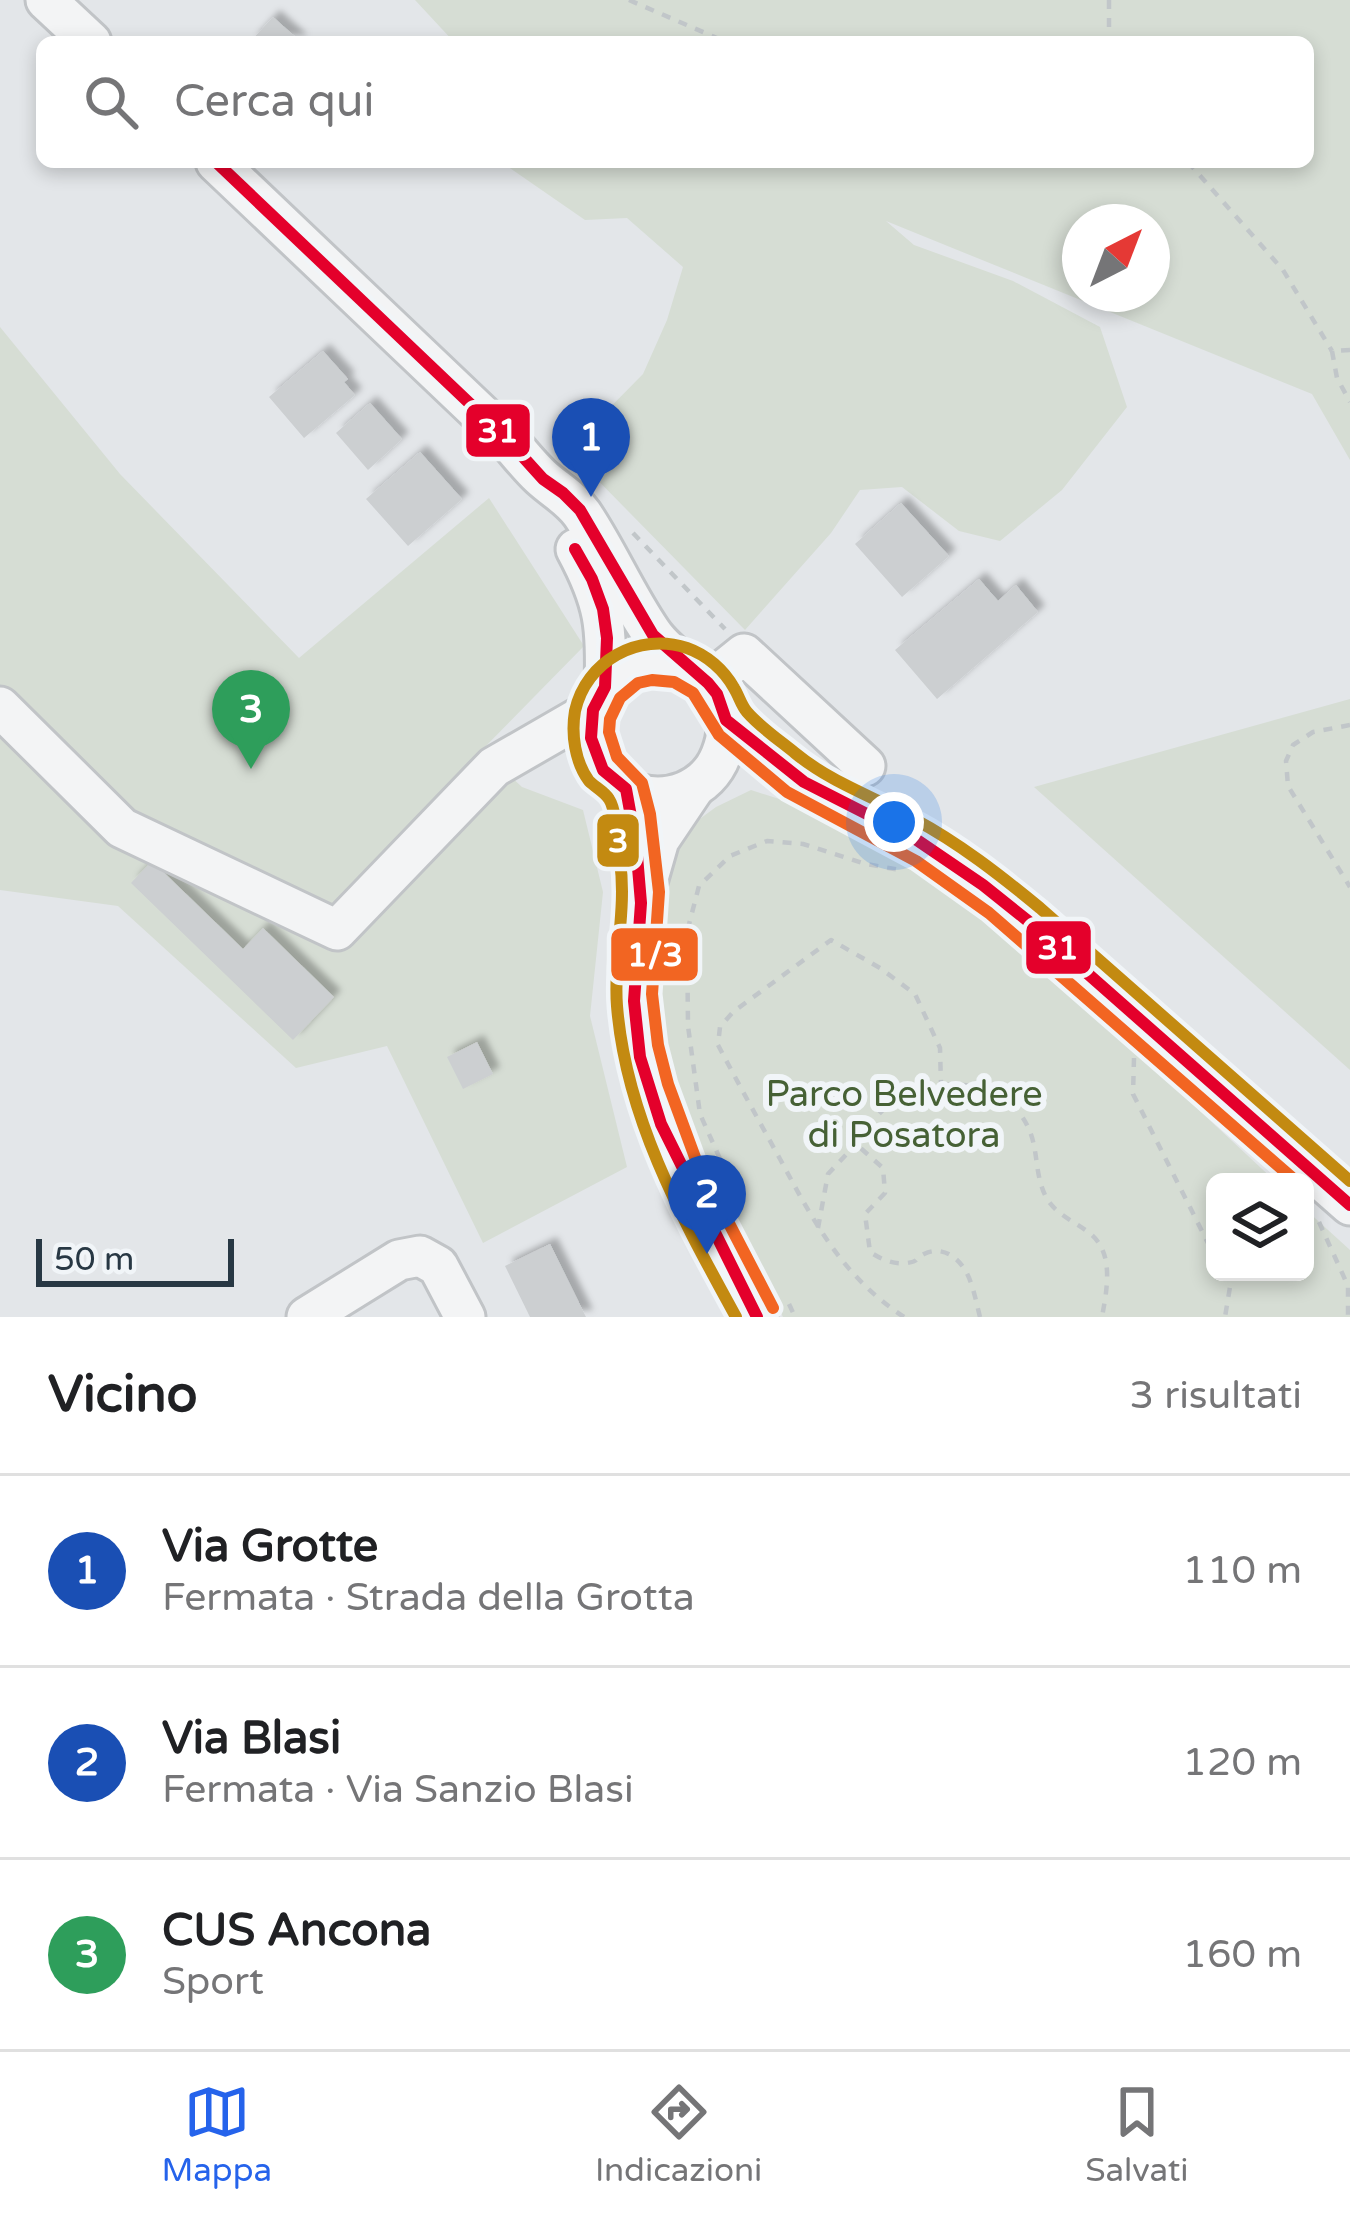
<!DOCTYPE html>
<html lang="it">
<meta charset="utf-8">
<style>
:root{--surface:#fff;--page:#f2f2f2;--text:#202124;--muted:#757577;--line:#e0e0e0;--accent:#2563eb}
body{margin:0;font-family:"Varela Round",sans-serif;background:var(--page);color:var(--text)}
.controls{position:absolute;right:36px;bottom:36px;display:grid;overflow:hidden;border-radius:18px;box-shadow:0 6px 18px #0003}
.controls button{width:108px;height:108px;display:grid;place-items:center;padding:0;border:0;border-bottom:3px solid var(--line);background:var(--surface);color:var(--text);font:60px sans-serif}
.compass{position:absolute;left:1062px;top:204px;width:108px;height:108px;border-radius:50%;background:var(--surface);box-shadow:0 6px 18px #0003;rotate:42deg}
.scale{position:absolute;left:36px;bottom:30px;width:198px;box-sizing:border-box;padding-left:12px;border:6px solid #283844;border-top:0;font-size:33px;line-height:42px;white-space:nowrap;color:#283844;-webkit-text-stroke:9px #f1f5f8;paint-order:stroke}
.you{position:absolute;left:894px;top:822px;width:42px;height:42px;margin:-30px;border:9px solid #fff;border-radius:50%;background:#1a73e8;box-shadow:0 0 0 18px #1a73e833}
.badge{display:grid;place-items:center;width:78px;height:78px;border-radius:50%;background:var(--accent);color:#fff;font-size:39px;font-weight:700}
.pin{position:absolute;translate:-50% -99px;filter:drop-shadow(0 3px 6px #0008)}
.pin::after{content:'';position:absolute;top:63px;width:42px;height:36px;background:inherit;clip-path:polygon(0 0,100% 0,50% 100%)}
.list{margin:0;padding:0;list-style:none}
h2{display:flex;justify-content:space-between;align-items:center;height:156px;margin:0;padding:0 48px;font-size:51px}
h2 small{font-size:39px;font-weight:400;color:var(--muted)}
.list li{display:grid;grid-template-columns:78px 1fr auto;gap:36px;align-items:center;box-sizing:border-box;height:192px;padding:0 48px;border-top:3px solid var(--line)}
.list b{display:block;font-size:45px;white-space:nowrap}
.list p{margin:0;font-size:39px;white-space:nowrap;color:var(--muted)}
.list em{font-size:39px;font-style:normal;color:var(--muted)}
.icon{flex:none;width:66px;height:66px;fill:none;stroke:currentColor;stroke-width:2;stroke-linecap:round;stroke-linejoin:round}
.map{position:relative;flex:none;width:1350px;height:1317px;overflow:hidden}
.search{position:absolute;background:var(--surface);box-shadow:0 6px 18px #0003;left:36px;right:36px;top:36px;height:132px;display:flex;align-items:center;gap:30px;box-sizing:border-box;padding:0 42px;border-radius:18px;color:var(--muted);font-size:45px}
.sheet{height:732px;background:var(--surface)}
nav{display:flex;justify-content:space-around;align-items:center;box-sizing:border-box;height:168px;border-top:3px solid var(--line);background:var(--surface);font-size:33px;color:var(--muted)}
nav a{display:grid;justify-items:center;gap:6px}
nav .on{color:var(--accent)}
.map>svg:first-child{display:block}
</style>
<div class="map">
<svg width="1350" height="1317" viewBox="0 0 1350 1317">
<defs>
<filter id="shadow"><feDropShadow dx="7" dy="-7" stdDeviation="3" flood-color="#0004"/></filter>
</defs>
<rect width="100%" height="100%" fill="#e3e6e9"/>
<g fill="#d6ddd4" fill-rule="evenodd">
<path d="M415,0H1350V460L1312,394L886,221L914,245L1013,281L1100,327L1127,407L1062,490L1000,541L959,531L902,487L860,490L831,533L745,630L568,450L643,374L667,320L683,267L627,218L585,220L501,162H1308V42H454ZM1080,222H1152V294H1080Z"/>
<polygon points="0,327 120,474 299,658 489,498 584,646 482,750 522,787 583,810 603,892 590,1016 627,1167 483,1243 387,1046 296,1068 118,906 0,890"/>
<polygon points="1350,699 1350,1070 1034,787"/>
<polygon points="751,790 795,804 947,888 1083,1002 1276,1182 1215,1182 1215,1272 1305,1272 1305,1209 1350,1250 1350,1317 783,1317 721,1194 677,1089 657,994 673,855 686,829 716,807"/>
</g>
<g fill="#cccfd1" filter="url(#shadow)">
<polygon points="273,17 301,42 250,42"/>
<polygon points="323,351 348,379 344,382 355,395 304,438 269,397"/>
<polygon points="370,403 402,439 368,470 336,433"/>
<polygon points="420,452 462,499 408,546 366,499"/>
<polygon points="901,503 949,556 902,597 855,544"/>
<polygon points="979,579 998,601 1016,585 1038,612 937,699 895,650"/>
<polygon points="152,861 243,949 263,928 334,997 293,1040 131,883"/>
<polygon points="477,1042 493,1074 463,1089 447,1057"/>
<polygon points="550,1244 586,1317 530,1317 505,1266"/>
</g>
<g fill="none" stroke-linecap="round" stroke-linejoin="round">
<g stroke="#c1c4c7" stroke-width="45">
<g id="minor">
<polyline points="46,0 91,42"/>
<path d="M216,162L505,437C517,450 528,465 541,477C555,490 571,498 582,514C607,551 625,594 651,632C680,675 748,687 721,755C714,773 701,785 684,792C663,800 641,798 622,787C551,745 606,633 691,669"/>
<path d="M576,549C605,603 607,627 605,687"/>
<polyline points="708,683 744,654 865,766"/>
<polyline points="0,707 122,828 337,930 494,767 593,710"/>
<polyline points="726,720 804,782 914,838 983,885 1028,921 1350,1205"/>
<polyline points="694,788 659,840 641,903 634,1001 640,1057 661,1124 757,1317"/>
<polyline points="307,1317 399,1260 420,1256 438,1266 465,1317"/>
</g>
</g>
<g stroke="#c1c6c9" stroke-width="4.5" stroke-dasharray="9 9" stroke-linecap="butt">
<polyline points="629,0 726,42"/>
<polyline points="1109,0 1109,42"/>
<polyline points="1188,162 1283,270 1332,351"/>
<polyline points="1350,350 1332,351 1337,378 1350,402"/>
<polyline points="633,533 725,629"/>
<polyline points="1350,725 1313,732 1293,745 1286,761 1288,786 1350,887"/>
<polyline points="1134,1058 1133,1094 1215,1257"/>
<polyline points="742,1208 700,1114 688,1026 687,932 699,886 730,856 767,841 803,844 866,864 900,870"/>
<polyline points="1319,1222 1348,1286 1348,1317"/>
<polyline points="818,1228 828,1174 856,1144"/>
<polyline points="1222,1272 1230,1287 1225,1317"/>
<polyline points="789,1304 795,1317"/>
<path d="M904,1317C842,1276 814,1222 780,1159C759,1121 738,1083 718,1045L720,1027L733,1012L831,940L880,968L915,994L940,1048L941,1085"/>
<path d="M980,1317C976,1302 973,1283 965,1270C956,1255 940,1246 924,1254C913,1260 920,1261 907,1263C893,1265 881,1259 870,1252L865,1214L885,1193L883,1168L856,1144C865,1132 874,1118 885,1108C924,1073 1004,1075 1028,1127C1039,1150 1034,1174 1046,1197C1055,1214 1074,1221 1088,1232C1115,1251 1107,1289 1102,1317"/>
</g>
<use href="#minor" stroke="#f3f4f5" stroke-width="39"/>
<g stroke="#f1f5f8" stroke-width="21">
<g id="bus-1">
<polyline points="216,162 505,437 543,479 563,493 580,510 653,635 708,683 717,694 726,720 804,782 914,838 983,885 1028,921 1350,1205"/>
<polyline points="575,549 592,579 603,609 607,638 605,687 593,710 591,738 603,770 626,789 636,844 641,903 634,1001 640,1057 661,1124 757,1317"/>
</g>
</g>
<g stroke="#f1f5f8" stroke-width="21">
<polyline id="bus-2" points="773,1308 696,1160 668,1084 658,1045 652,994 659,892 650,814 642,783 617,757 609,732 610,719 620,698 638,683 652,680 674,682 693,693 719,735 787,792 916,861 989,913 1297,1182"/>
</g>
<g stroke="#f1f5f8" stroke-width="21">
<path id="bus-3" d="M736,1317C683,1220 626,1119 617,1006C613,957 627,910 620,861C618,846 617,811 609,799C605,792 595,787 589,781C575,762 571,734 575,711C586,661 638,632 687,648C707,655 724,670 734,688C739,696 741,705 747,712C760,727 779,740 795,753C830,782 874,797 914,819C959,843 1000,875 1040,908L1350,1181"/>
</g>
<use href="#bus-1" stroke="#e4002b" stroke-width="12"/>
<use href="#bus-2" stroke="#f26522" stroke-width="12"/>
<use href="#bus-3" stroke="#c38a11" stroke-width="12"/>
</g>
<g text-anchor="middle" dominant-baseline="central" stroke-width="12" stroke-linejoin="round" paint-order="stroke">
<g font-size="36" fill="#466135" stroke="#f1f5f8">
<text x="904" y="1094">Parco Belvedere<tspan x="904" dy="41">di Posatora</tspan></text>
</g>
</g>
<g stroke="#f1f5f8" stroke-width="4.5">
<rect x="464" y="402" width="68" height="57" rx="12" fill="#e4002b"/>
<rect x="595" y="812" width="46" height="57" rx="12" fill="#c38a11"/>
<rect x="1024" y="919" width="69" height="57" rx="12" fill="#e4002b"/>
<rect x="609" y="926" width="91" height="57" rx="12" fill="#f26522"/>
</g>
<g font-size="33" text-anchor="middle" font-weight="bold" fill="#fff">
<text x="498" y="442">31</text>
<text x="618" y="852">3</text>
<text x="1058" y="959">31</text>
<text x="655" y="966">1/3</text>
</g>
</svg>
<div class="controls">
<button><svg class="icon" aria-label="layers" viewBox="0 0 24 24"><path d="M12 4l9 5-9 5-9-5zM3 14l9 5 9-5"/></svg></button>
</div>
<svg class="compass" viewBox="-18 -18 36 36"><path d="M0-13l5 13h-10z" fill="#e53935"/><path d="M0 13l5-13h-10z" fill="#757577"/></svg>
<div class="scale">50 m</div>
<div class="you"></div>
<div class="pin badge" style="left:591px;top:497px;background:#1a4fb4">1</div>
<div class="pin badge" style="left:707px;top:1254px;background:#1a4fb4">2</div>
<div class="pin badge" style="left:251px;top:769px;background:#2e9e5b">3</div>
<div class="search"><svg class="icon" aria-label="search" viewBox="0 0 24 24"><circle cx="10" cy="10" r="6"/><path d="M15 15l6 6"/></svg>Cerca qui</div>
</div>
<section class="sheet">
<h2>Vicino<small>3 risultati</small></h2>
<ul class="list">
<li><span class="badge" style="background:#1a4fb4">1</span><div><b>Via Grotte</b><p>Fermata · Strada della Grotta</p></div><em>110 m</em></li>
<li><span class="badge" style="background:#1a4fb4">2</span><div><b>Via Blasi</b><p>Fermata · Via Sanzio Blasi</p></div><em>120 m</em></li>
<li><span class="badge" style="background:#2e9e5b">3</span><div><b>CUS Ancona</b><p>Sport</p></div><em>160 m</em></li>
</ul>
</section>
<nav>
<a class="on"><svg class="icon" aria-label="map" viewBox="0 0 24 24"><path d="M3 6l6-2 6 2 6-2v14l-6 2-6-2-6 2zM9 4v14M15 6v14"/></svg>Mappa</a>
<a><svg class="icon" aria-label="directions" viewBox="0 0 24 24"><path d="M12 3l9 9-9 9-9-9zM9 14v-3h6M13 9l2 2-2 2"/></svg>Indicazioni</a>
<a><svg class="icon" aria-label="saved" viewBox="0 0 24 24"><path d="M7 4h10v16l-5-4-5 4z"/></svg>Salvati</a>
</nav>
